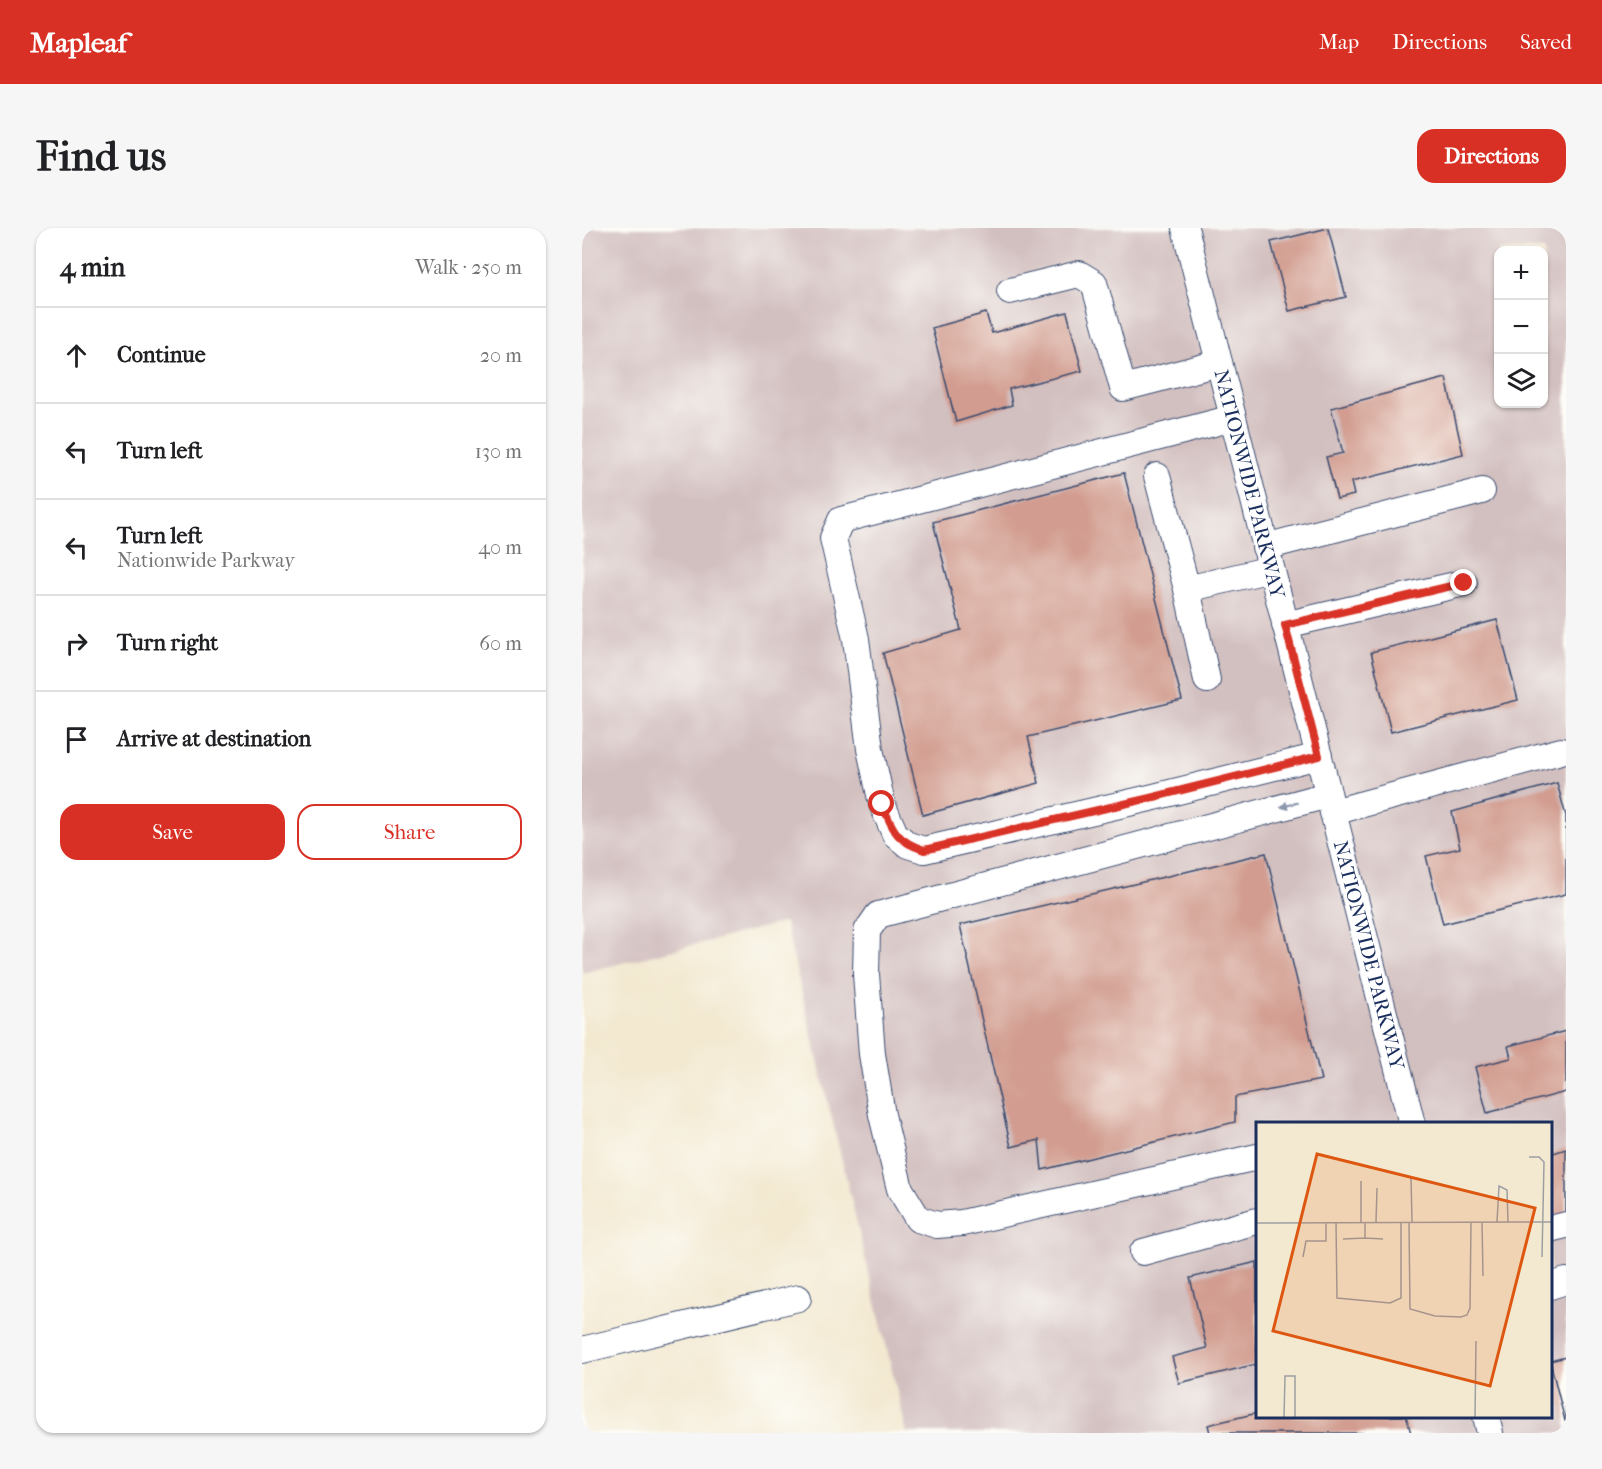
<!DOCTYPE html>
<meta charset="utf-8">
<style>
:root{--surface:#fff;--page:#f6f6f6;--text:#202124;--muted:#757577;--line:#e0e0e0;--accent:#d93025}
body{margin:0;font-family:"IM FELL French Canon",serif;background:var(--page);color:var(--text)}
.controls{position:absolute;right:18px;top:18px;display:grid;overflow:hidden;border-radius:12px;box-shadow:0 2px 4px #0004}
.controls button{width:54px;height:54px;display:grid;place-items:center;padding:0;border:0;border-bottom:2px solid var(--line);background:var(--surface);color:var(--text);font:30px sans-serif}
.stop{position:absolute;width:18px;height:18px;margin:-14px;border:4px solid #d93025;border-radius:50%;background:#fff}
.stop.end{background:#d93025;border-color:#fff;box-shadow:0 2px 6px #0008}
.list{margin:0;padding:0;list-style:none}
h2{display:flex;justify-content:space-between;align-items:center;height:78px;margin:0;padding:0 24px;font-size:26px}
h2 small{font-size:20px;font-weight:400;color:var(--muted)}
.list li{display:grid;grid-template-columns:39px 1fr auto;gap:18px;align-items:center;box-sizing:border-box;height:96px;padding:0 24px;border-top:2px solid var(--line)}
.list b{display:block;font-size:22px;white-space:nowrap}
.list p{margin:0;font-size:20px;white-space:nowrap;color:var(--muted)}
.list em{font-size:20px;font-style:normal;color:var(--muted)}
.actions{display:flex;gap:12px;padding:18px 24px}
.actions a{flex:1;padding:14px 0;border:2px solid var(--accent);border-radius:18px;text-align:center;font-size:21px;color:var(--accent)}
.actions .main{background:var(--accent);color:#fff}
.icon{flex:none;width:33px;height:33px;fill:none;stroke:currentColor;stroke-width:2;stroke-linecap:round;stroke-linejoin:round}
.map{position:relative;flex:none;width:984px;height:1205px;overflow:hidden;border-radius:18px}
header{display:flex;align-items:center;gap:36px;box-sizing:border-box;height:84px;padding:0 30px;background:var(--accent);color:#fff}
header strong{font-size:28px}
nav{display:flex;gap:33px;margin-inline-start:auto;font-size:21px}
.intro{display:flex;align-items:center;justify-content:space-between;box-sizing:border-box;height:144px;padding:0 36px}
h1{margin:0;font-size:42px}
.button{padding:15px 27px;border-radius:18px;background:var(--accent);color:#fff;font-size:21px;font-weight:700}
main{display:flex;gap:36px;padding:0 36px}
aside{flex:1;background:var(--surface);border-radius:18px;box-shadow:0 2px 4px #0004}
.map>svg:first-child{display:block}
</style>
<header>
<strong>Mapleaf</strong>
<nav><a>Map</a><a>Directions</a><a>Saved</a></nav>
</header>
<div class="intro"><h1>Find us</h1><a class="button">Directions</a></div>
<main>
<aside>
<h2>4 min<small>Walk · 250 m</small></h2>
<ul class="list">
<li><svg class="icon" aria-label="ahead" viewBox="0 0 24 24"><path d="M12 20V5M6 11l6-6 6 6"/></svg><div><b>Continue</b></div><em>20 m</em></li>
<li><svg class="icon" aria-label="left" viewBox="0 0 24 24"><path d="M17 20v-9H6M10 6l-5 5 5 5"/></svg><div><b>Turn left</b></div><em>130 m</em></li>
<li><svg class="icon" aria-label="left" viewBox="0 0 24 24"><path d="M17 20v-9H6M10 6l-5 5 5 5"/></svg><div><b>Turn left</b><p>Nationwide Parkway</p></div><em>40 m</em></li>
<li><svg class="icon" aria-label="right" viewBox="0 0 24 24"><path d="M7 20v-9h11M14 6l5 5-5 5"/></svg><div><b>Turn right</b></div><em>60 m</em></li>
<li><svg class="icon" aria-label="arrive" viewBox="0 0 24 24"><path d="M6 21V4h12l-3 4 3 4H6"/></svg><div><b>Arrive at destination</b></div></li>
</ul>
<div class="actions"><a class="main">Save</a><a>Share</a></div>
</aside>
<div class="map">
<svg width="984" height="1205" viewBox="0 0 984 1205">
<rect width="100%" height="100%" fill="#fdfcf7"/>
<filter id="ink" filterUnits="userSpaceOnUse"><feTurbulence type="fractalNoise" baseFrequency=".0167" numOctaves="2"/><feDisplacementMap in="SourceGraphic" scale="12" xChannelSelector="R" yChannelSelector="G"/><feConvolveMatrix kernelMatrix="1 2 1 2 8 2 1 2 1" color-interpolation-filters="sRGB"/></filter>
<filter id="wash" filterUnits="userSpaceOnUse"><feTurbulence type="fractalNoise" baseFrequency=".008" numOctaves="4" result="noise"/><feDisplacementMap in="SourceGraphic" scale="24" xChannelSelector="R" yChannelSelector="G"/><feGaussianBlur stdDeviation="1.35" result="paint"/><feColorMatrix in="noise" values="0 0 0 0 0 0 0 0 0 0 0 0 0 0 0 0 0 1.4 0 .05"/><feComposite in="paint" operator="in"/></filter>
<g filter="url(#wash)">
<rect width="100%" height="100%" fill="#f3e9d1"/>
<path fill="#d2bfbf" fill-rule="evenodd" d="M0,0H984V1205H325L203,694L0,745ZM916,22H962V176H916ZM675,896H968V1188H675Z"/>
<g id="blocks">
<g fill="#d29d90">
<polygon points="746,0 764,69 707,83 689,14"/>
<polygon points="485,84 500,143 427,161 430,177 374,194 350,100 404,85 410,105"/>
<polygon points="864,150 881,226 769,254 772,267 755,271 744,229 761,225 749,180"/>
<polygon points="542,245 600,472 446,509 457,555 341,587 301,425 379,402 351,294"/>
<polygon points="915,392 936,472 809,504 789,424"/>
<polygon points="975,555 984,588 984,666 861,696 844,628 878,620 870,584"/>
<polygon points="684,625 739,852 653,869 653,894 460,942 457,912 429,919 378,697"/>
<polygon points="984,803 984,864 905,885 893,839 929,830 926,818"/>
<polygon points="984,921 984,985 968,990 968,926"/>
<polygon points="675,1034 675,1136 597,1155 590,1129 625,1120 608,1050"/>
<polygon points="984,1129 984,1193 983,1193 968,1133"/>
<polygon points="675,1185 675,1188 824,1188 829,1205 628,1205 626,1197"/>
</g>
</g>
</g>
<g filter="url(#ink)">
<use href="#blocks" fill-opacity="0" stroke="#3b4b6f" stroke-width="1.5"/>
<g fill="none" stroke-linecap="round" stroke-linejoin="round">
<g stroke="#3b4b6f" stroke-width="28">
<g id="minor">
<path id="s1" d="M603,0L830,896"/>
<polyline points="428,63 497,46 512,55 541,160 637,135"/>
<polyline points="651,190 259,292 251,310 274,411 288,521 300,576 313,606 326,617 342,622 568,570 737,528"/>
<polyline points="575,248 605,361 689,341"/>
<polyline points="683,319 900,263"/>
<polyline points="605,361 625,452"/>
<polyline points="703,397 882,355"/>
<polyline points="751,584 979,523"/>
<polyline points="675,929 380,995 355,997 336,991 318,961 300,887 290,826 284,746 285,703 296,687 746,567"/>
<polyline points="968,1001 984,997"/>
<polyline points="561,1024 675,993"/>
<polyline points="968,1058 984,1053"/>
<polyline points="0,1122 216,1070"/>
<polyline points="904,1188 908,1205"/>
</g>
</g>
<use href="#minor" stroke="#fff" stroke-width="26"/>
</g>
<defs><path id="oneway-solid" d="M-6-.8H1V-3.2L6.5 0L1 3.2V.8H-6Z" transform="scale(1.5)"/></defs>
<use fill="#8d97ae" href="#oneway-solid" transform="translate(707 577) rotate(165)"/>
</g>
<g fill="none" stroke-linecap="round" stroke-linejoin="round" filter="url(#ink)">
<path stroke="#d93025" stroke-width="8" d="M300,576C311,602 314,613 342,622L568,570L737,528L703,397L882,355"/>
</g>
<g text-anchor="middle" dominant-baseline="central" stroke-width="6" stroke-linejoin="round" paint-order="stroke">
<g font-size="20" fill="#1b2f5e" stroke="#fdfcf7">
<text stroke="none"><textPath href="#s1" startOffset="264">NATIONWIDE PARKWAY</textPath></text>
<text stroke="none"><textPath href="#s1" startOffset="750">NATIONWIDE PARKWAY</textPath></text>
</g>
</g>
<g transform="translate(674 894)">
<rect width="296" height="296" fill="#f3e9d1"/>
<path fill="none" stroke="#9d9fa3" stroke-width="1.5" d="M273,35H283L288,40L286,135M155,56L156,100M105,59V100M80,100L81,176L134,181L145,176V100M120,100L121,66M153,100L154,187L179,194L205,195L211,193L214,186L215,100M226,100L227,154M241,100L243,64L251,68L252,100M0,101L296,100M109,116L127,117M87,117L109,116V100M47,135L50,119H70V101M28,295L29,254H39V295M219,295L220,219"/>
<path fill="#de5710" fill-opacity="0.15" stroke="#de5710" stroke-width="3" d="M61,32L279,86L234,264L17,209Z"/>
<rect width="296" height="296" fill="none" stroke="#1b2f5e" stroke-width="3"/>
</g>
</svg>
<div class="controls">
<button>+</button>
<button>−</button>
<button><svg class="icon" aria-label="layers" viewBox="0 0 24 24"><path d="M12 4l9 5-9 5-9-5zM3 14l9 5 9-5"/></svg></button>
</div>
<div class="stop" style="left:300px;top:576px"></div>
<div class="stop end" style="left:882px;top:355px"></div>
</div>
</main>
